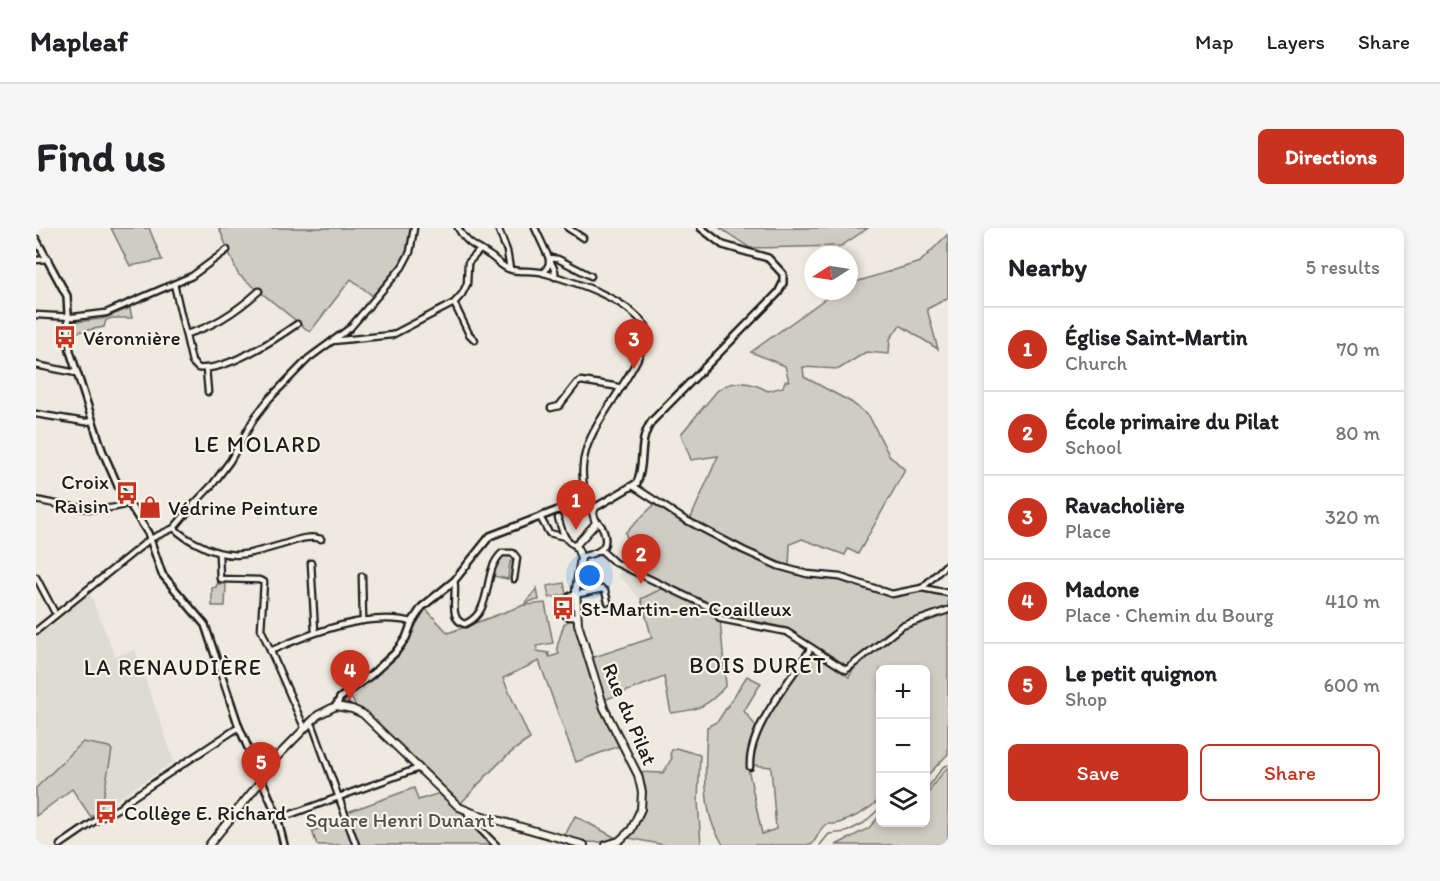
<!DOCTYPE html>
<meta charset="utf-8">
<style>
:root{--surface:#fff;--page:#f6f6f6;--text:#202124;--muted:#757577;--line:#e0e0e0;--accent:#c8321e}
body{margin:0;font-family:Itim,sans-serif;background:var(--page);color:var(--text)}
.controls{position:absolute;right:18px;bottom:18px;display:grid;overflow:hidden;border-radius:9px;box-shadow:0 3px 9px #0003}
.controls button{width:54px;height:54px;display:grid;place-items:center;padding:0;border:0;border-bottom:2px solid var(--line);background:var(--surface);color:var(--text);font:30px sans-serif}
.compass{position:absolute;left:768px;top:18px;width:54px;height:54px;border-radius:50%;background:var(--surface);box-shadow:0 3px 9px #0003;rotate:258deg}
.you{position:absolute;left:554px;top:348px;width:21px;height:21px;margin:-15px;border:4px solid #fff;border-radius:50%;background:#1a73e8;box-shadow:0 0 0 9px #1a73e833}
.badge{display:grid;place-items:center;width:39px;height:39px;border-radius:50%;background:var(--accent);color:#fff;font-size:20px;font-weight:700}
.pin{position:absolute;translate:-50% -50px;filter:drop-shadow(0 2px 3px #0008)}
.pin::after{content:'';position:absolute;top:32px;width:21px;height:18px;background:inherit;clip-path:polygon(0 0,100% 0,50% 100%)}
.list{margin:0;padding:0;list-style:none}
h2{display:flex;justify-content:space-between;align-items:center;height:78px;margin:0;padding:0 24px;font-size:26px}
h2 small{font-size:20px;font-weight:400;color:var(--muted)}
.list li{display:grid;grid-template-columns:39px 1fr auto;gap:18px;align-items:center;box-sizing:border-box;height:84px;padding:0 24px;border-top:2px solid var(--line)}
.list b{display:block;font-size:22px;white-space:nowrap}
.list p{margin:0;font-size:20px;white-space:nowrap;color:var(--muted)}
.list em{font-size:20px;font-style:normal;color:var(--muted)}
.actions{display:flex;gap:12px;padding:18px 24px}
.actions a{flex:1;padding:14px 0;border:2px solid var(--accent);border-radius:9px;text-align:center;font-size:21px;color:var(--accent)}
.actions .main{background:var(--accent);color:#fff}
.icon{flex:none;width:33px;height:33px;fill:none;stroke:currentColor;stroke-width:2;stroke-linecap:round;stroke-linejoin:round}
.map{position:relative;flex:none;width:912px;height:617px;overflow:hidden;border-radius:9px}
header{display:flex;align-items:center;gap:36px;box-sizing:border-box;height:84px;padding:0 30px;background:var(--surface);border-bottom:2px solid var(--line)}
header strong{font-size:28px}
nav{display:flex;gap:33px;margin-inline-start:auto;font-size:21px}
.intro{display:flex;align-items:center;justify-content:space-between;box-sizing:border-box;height:144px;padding:0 36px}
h1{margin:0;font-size:42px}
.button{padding:15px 27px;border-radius:9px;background:var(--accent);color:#fff;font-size:21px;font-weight:700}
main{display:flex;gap:36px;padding:0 36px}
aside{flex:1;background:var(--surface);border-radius:9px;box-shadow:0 3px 9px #0003}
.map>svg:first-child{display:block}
</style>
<header>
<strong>Mapleaf</strong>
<nav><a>Map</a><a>Layers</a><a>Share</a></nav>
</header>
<div class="intro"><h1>Find us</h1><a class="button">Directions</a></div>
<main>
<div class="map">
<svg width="912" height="617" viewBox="0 0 912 617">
<rect width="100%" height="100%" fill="#eeeae0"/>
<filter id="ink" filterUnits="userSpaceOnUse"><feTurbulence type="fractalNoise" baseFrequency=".0167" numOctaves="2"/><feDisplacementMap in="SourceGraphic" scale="12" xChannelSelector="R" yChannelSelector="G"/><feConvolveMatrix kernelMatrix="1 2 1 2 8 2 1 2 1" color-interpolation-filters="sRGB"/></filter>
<g filter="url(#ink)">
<g fill="#dedbd1">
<polygon points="588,341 626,359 626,360 605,371 582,347"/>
<polygon points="53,363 79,428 99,422 138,533 70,579 66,579 76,526 73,519 47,514 0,560 0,409"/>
</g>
<g fill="#cfccc3" stroke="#767470" stroke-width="1.5">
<polygon points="75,0 113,0 126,32 94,38"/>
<path d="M183,0H380V2C377,28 360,54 337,68L315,51L274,104L202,46Z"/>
<polygon points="684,0 832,0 805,18 714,20"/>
<path d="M912,6V70L891,81L902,121L864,97L854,111L853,126L830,124L803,141L767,139L768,149L815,174L833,188L853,227L869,242L822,326L812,321L809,327L766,311L754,316L753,338L708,319L654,292L682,228L655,232L645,206L681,163C696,150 716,154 732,163L747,159L749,153H753L749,138L715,124L800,63H813V56L884,34Z"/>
<polygon points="94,80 96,90 76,90 70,92 68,99 36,105 36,96 38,94 66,91"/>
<polygon points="619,276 704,325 768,349 802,350 855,367 868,366 885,362 912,367 912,380 869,393 850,405 812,439 756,403 730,395 689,389 677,379 581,334 598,326 589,305"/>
<polygon points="473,327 478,332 474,334 472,351 457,348 459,338 465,329"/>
<polygon points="528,355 530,367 513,370 511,358"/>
<polygon points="181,356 190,356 189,378 176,378 176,360 180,359"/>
<path d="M501,360L503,372L495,373L490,377L509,375L517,415L501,418V423L513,425L512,426L514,429L523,426L521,419L528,396L534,392L538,393L567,485L583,518L540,534L503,433L467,450L494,511C465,529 448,551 425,575L336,491L320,478L316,471L313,470L310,472L316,478L309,476L308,471L359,430L368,420L389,380L412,405L488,377Z"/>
<path d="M627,360L676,383L684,392L690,457C672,479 662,482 635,485L628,449L568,472L555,430L616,410L605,371Z"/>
<path d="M912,384V526L890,549V442H844V571C832,583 819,589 803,595C798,597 793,595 789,597C783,601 781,612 775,617H687C684,611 681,606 678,600C666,573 670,528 671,499L682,493L711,448L725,455L708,483L722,501L712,540L726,606L740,601L735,539L717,537L715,535C722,492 752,457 776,423L813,449C820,434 852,407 868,399C881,393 898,389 912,384Z"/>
<polygon points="47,514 73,519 76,522 65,582 55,589 36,561 0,588 0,560"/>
<path d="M640,520L664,527L662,573L665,617H628L593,610C594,606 599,600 602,594C611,577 610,561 602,544L627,545L636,530L634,526L636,522Z"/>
<polygon points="239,522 240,524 228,539 224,539 221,530"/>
<polygon points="912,540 912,617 800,617 833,600 844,587 844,594 890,594 890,567 894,564 894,561 909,542"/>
<polygon points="378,560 382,572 404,565 422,580 458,617 281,617 276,603 308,592 306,586"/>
<path d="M539,588L580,610C563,617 546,615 528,609Z"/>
</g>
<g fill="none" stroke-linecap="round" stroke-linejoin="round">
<g stroke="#6f6d69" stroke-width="1.5">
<polyline points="890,562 907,539 912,537"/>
<polyline points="784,617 793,606 810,604 828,595 844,580"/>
</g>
<g stroke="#1c1c1c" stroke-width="9">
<g id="minor">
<path d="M422,0C432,17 438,17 453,27C461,32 466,40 476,42C486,44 498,42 508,45C542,55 587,69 610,98C614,132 560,186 550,222C543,245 549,255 549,277"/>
<polyline points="462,0 471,23 474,41"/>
<polyline points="499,0 519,43 519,49"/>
<polyline points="532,0 547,10"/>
<polyline points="513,30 522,31 555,48"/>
<polyline points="0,32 12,31"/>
<polyline points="508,45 513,36 513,30"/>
<path d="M138,56L156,134L162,140C189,144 240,111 261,96"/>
<polyline points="418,75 433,106 439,112"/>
<polyline points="0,87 37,89 70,85 156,48 191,22"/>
<path d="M150,106C178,99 201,83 223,63"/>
<polyline points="296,113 356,107 418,75 426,66 431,56 432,35 443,23"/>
<polyline points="0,137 40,145"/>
<polyline points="170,140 172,164"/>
<polyline points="515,180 523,178 541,155 545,153 578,158 585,160"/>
<polyline points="0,186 49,194 56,193"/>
<polyline points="597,258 646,290 707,322 742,338 771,346 804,349 856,366 886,360 912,365"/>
<path d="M0,272C29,278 66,287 93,275"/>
<polyline points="504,289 513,305 529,309"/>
<path d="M522,290C526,301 528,315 540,317"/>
<path d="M138,300C145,307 153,312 162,316C195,334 214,326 248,316C261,312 273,307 285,311"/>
<polyline points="565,322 578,334 673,379 685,391 751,404 810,442 866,398 912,382"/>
<polyline points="183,326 184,351 223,352 228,354 225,401 268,499"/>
<path d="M545,329C551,327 559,326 564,322C574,316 568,298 560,292"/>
<polyline points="275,335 279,404"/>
<polyline points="326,348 327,393"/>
<polyline points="0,349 18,383"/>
<path d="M418,353C422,365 411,392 429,396C459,383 445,344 466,325H477L481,330L478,351"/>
<polyline points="886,360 912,335"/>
<polyline points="541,389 533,389 529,387 530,375 534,368 566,361 569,363 572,374"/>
<polyline points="0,403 114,311 138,300 159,275 177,256 194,233 219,189 233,171 273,130 314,100 366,39 374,24 378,0"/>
<path d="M234,423C275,405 332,383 376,394"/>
<polyline points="274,494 277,498 320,617"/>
<path d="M714,539C712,501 753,454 773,423L774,419"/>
<polyline points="431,583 434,591 460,617"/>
<polyline points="242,591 383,540"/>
<polyline points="24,617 62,591 85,579 91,573 203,499"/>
</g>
</g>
<g stroke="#1c1c1c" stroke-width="10">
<g id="tertiary">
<polyline points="0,11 31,68 34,123 66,222 82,258 112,305 126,346 169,397 203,499 240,585 248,617"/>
<path d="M300,478L304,470L335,447L359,425L370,410L376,394L386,379L418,353L454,308L522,282L549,277L560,279L601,255C610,233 601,214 616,193L742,65L747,55V46L732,30L687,17L665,0"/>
</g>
</g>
<g stroke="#1c1c1c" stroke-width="10">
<g id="secondary">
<polyline points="559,279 557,285 560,295 540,317 545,330 540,361 542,396 568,480 602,547 606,564 605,581 595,602 583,613 570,617"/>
<polyline points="173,617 221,558 237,533 282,487 300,478 316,481 327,486 423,579 440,586 548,617"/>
</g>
</g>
<use href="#minor" stroke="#f7f3e8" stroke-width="4.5"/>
<use href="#tertiary" stroke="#f7f3e8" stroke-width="5"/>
<use href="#secondary" stroke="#f7f3e8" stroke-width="6"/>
</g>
</g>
<defs>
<g id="bus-bare" transform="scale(1.8)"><path d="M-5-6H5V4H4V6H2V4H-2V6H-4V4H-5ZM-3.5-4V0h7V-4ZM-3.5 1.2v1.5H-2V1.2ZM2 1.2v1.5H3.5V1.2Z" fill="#c8321e" stroke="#f7f3e8" stroke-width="2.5" paint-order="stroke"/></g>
<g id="shop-bare" transform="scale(1.8)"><path d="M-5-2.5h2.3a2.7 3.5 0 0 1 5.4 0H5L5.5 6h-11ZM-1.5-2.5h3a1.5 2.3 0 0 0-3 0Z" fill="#c8321e" stroke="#f7f3e8" stroke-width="2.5" paint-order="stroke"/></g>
</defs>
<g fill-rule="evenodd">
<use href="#bus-bare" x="29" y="109"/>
<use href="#bus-bare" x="91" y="265"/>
<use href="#shop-bare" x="114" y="279"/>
<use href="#bus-bare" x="527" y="380"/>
<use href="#bus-bare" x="70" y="584"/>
</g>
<g text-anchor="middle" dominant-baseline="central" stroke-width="4.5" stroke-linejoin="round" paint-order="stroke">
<g font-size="21" fill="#1c1c1c" stroke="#f7f3e8" text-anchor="start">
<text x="47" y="109">Véronnière</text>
<text x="73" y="253" text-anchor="end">Croix<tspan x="73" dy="24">Raisin</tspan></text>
<text x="132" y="279">Védrine Peinture</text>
<text x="545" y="380">St-Martin-en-Coailleux</text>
<text x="88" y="584">Collège E. Richard</text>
</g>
<g font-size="21" fill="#1c1c1c" stroke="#f7f3e8">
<text transform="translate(594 486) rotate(67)">Rue du Pilat</text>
</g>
<g font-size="21" fill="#52514e" stroke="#f7f3e8">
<text x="364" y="591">Square Henri Dunant</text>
</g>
<g font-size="22" letter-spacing="1.5" fill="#1c1c1c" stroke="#f7f3e8">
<text x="222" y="216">LE MOLARD</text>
<text x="722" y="437">BOIS DURET</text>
<text x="137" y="439">LA RENAUDIÈRE</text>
</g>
</g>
</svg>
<div class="controls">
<button>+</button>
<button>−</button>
<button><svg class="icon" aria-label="layers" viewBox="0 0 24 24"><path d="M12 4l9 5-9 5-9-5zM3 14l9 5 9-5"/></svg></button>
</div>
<svg class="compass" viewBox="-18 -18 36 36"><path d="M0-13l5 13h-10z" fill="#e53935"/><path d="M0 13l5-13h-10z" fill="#757577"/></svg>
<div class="you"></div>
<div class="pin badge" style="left:540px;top:302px">1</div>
<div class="pin badge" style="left:605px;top:356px">2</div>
<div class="pin badge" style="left:598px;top:141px">3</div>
<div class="pin badge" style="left:314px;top:472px">4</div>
<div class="pin badge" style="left:225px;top:564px">5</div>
</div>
<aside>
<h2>Nearby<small>5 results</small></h2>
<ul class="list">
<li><span class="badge">1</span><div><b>Église Saint-Martin</b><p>Church</p></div><em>70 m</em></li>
<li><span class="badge">2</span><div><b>École primaire du Pilat</b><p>School</p></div><em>80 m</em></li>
<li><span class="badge">3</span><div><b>Ravacholière</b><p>Place</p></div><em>320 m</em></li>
<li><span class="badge">4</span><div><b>Madone</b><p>Place · Chemin du Bourg</p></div><em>410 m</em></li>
<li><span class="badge">5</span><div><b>Le petit quignon</b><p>Shop</p></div><em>600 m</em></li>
</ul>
<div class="actions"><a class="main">Save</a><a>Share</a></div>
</aside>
</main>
